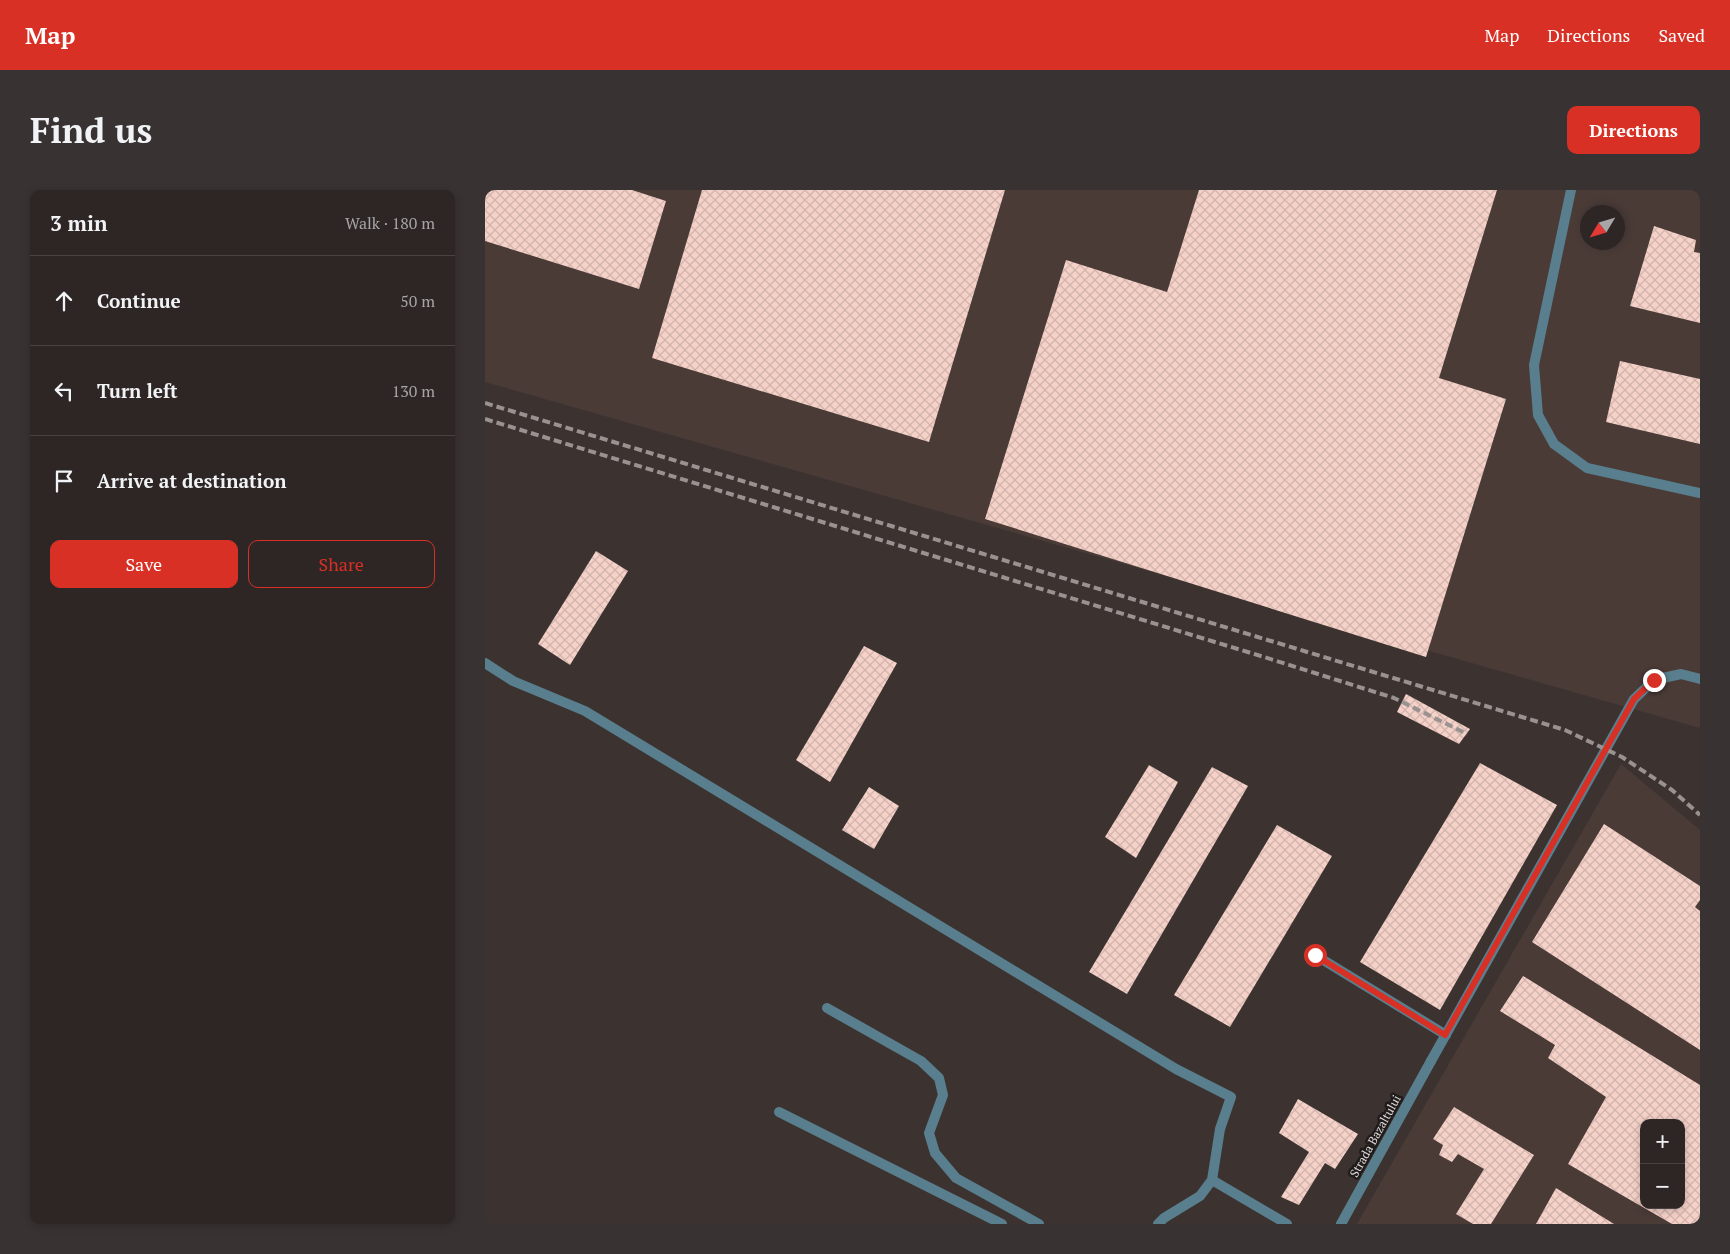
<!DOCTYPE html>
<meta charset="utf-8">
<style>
:root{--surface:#2d2625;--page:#393232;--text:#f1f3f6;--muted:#a7a5a7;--line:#484342;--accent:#d93025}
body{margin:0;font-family:"PT Serif",serif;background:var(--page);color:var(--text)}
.controls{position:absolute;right:15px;bottom:15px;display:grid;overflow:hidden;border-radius:10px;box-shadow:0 2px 8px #0003}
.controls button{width:45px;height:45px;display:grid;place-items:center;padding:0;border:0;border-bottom:1px solid var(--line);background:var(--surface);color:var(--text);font:25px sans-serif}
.compass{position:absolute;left:1095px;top:15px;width:45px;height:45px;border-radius:50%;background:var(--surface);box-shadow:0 2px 8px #0003;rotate:232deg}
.stop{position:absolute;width:15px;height:15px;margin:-11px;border:4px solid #d93025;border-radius:50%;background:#fff}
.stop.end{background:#d93025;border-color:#fff;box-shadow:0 1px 5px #0008}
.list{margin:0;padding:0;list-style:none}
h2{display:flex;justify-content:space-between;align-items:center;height:65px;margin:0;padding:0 20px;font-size:21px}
h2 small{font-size:16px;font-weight:400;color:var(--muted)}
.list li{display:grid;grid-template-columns:32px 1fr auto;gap:15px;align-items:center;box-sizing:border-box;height:90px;padding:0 20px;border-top:1px solid var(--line)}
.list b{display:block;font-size:19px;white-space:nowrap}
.list em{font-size:16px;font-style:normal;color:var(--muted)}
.actions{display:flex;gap:10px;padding:15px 20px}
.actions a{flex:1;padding:11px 0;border:1px solid var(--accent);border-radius:10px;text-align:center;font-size:18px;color:var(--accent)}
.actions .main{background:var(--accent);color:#fff}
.icon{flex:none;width:28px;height:28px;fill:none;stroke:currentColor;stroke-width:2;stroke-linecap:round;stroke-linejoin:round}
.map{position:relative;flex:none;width:1215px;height:1034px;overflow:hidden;border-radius:10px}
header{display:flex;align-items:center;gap:30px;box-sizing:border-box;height:70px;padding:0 25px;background:var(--accent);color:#fff}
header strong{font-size:24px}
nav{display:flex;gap:28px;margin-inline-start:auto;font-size:18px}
.intro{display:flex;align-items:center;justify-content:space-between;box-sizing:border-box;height:120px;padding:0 30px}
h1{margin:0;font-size:35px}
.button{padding:12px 22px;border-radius:10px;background:var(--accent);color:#fff;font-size:18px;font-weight:700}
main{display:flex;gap:30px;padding:0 30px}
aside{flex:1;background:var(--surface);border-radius:10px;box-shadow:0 2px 8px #0003}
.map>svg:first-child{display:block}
</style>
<header>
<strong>Map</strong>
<nav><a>Map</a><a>Directions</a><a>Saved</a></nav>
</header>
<div class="intro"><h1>Find us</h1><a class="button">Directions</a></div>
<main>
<aside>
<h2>3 min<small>Walk · 180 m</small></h2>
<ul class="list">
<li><svg class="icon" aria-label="ahead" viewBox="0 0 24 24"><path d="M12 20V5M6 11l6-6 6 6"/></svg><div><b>Continue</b></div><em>50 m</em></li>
<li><svg class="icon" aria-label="left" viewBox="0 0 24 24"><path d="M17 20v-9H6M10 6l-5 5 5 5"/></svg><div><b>Turn left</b></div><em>130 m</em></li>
<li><svg class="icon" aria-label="arrive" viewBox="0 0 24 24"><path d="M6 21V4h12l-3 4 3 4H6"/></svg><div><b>Arrive at destination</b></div></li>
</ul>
<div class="actions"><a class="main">Save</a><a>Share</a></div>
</aside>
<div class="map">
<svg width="1215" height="1034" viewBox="0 0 1215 1034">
<defs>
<pattern id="building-cross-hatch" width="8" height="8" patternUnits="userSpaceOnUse" patternTransform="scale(1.25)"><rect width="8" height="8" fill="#f5d1c8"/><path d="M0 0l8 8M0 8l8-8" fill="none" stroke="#d1b4ad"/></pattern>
</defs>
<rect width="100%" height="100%" fill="#3c3331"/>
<g fill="#4a3b37" fill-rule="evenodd">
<path d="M0,0H1215V538L0,192ZM1102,22H1132V52H1102Z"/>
<path d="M1136,574L1215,640V1034H872ZM1159,933H1196V1015H1159Z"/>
</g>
<g fill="url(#building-cross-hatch)" fill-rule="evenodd">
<polygon points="0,0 147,0 181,11 154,99 0,51"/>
<polygon points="217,0 520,0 444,252 167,168"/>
<polygon points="714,0 1012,0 954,188 1021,209 941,467 500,329 581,70 682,102"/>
<polygon points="1169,36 1211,50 1209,62 1215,63 1215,133 1145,116"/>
<polygon points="1135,171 1215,189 1215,254 1121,232"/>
<polygon points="111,361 143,381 85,475 53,454"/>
<polygon points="379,456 412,473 345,592 311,570"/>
<polygon points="921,504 985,539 974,554 912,522"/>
<polygon points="995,573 1072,615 955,820 875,772"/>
<polygon points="664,575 693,592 651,668 620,647"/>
<polygon points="727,577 763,596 642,804 604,782"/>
<polygon points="384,597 414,616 389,659 357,640"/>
<polygon points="1119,634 1215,696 1215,710 1210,717 1215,721 1215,860 1047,752"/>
<polygon points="792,635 847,666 745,837 689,805"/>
<path d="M1038,786L1215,895V1034H1187L1083,974L1121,907L1063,868L1070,855L1015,821ZM1159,933H1196V1015H1159Z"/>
<polygon points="813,909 873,944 850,979 840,973 814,1015 796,1007 824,962 794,943"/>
<polygon points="969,917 1049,965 1006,1034 988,1034 971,1024 999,979 973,964 967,972 954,965 958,955 948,949"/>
<polygon points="1071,998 1129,1034 1051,1034"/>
</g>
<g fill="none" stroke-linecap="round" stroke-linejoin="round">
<g stroke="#597f8e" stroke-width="10">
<polyline points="1086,0 1049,175 1053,225 1069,254 1102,278 1215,303"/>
<polyline points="0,473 28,491 100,521 691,879 746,907 735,939 727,990 715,1006 679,1028 673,1034"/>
<polyline points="830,765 961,845"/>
<polyline points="342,818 436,871 454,888 458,905 444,943 450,963 471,988 554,1034"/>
<polyline points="946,871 1149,509 1169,490 1196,484 1215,489"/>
<polyline points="294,922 517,1034"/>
<polyline points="727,990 802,1034"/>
</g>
<polyline stroke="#597f8e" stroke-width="10" points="856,1034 946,871"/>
<g stroke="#999291" stroke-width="4" stroke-dasharray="8 4" stroke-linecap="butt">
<polyline points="0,213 1080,540 1137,567 1187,600 1215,625"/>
<polyline points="0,229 779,467 909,508 982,544"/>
</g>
</g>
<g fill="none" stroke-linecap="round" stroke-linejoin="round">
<polyline stroke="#d93025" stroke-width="6" points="830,765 960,845 1149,509 1169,490"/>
</g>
<g text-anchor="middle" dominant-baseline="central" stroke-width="5" stroke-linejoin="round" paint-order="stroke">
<g font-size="12" fill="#e0dad9" stroke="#201c1b">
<text transform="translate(890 946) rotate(-61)">Strada Bazaltului</text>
</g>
</g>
</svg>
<div class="controls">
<button>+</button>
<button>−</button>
</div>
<svg class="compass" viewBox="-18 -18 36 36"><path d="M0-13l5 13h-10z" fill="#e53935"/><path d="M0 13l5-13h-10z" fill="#a7a5a7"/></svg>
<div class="stop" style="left:830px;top:765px"></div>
<div class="stop end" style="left:1169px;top:490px"></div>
</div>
</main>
